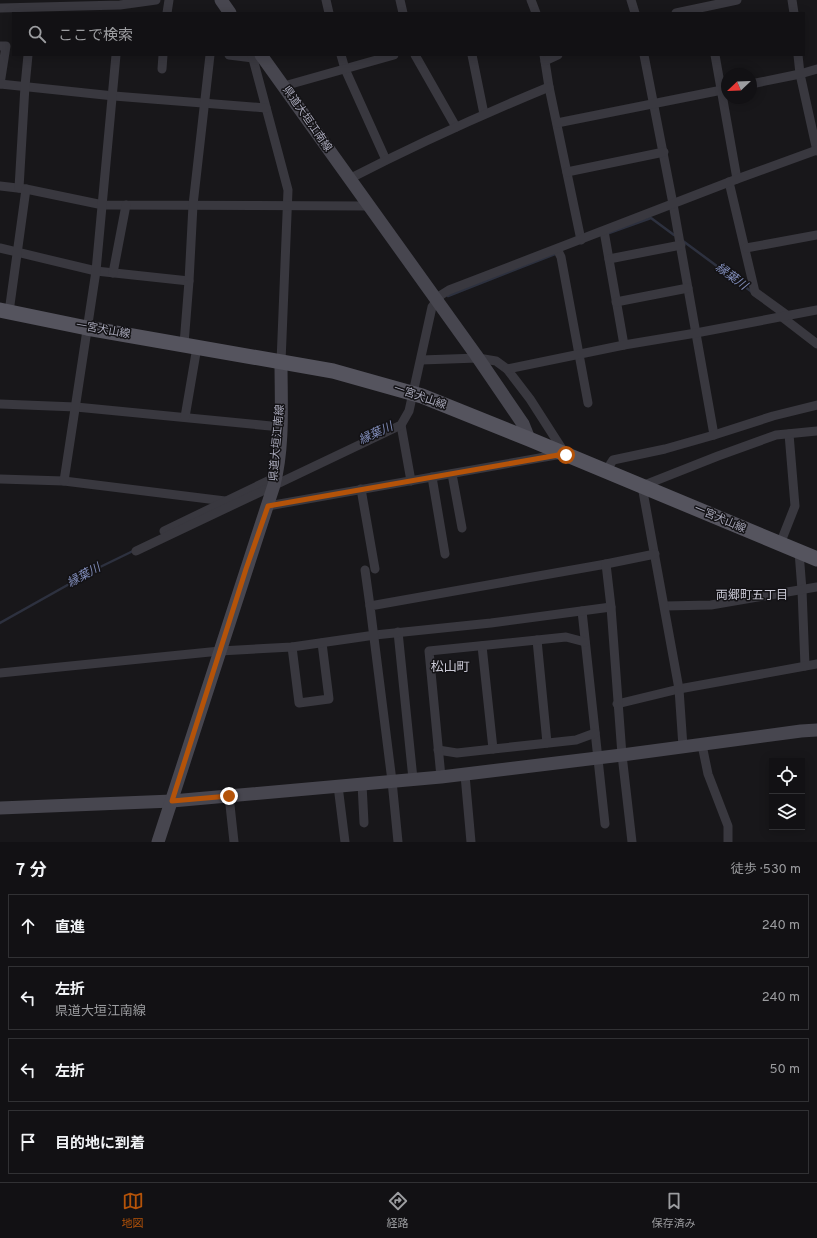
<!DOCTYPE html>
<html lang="ja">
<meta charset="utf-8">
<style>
:root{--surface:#121114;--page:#1b1a1d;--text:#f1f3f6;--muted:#9c9da0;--line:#313134;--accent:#b45309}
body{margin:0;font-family:Overpass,"Noto Sans JP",sans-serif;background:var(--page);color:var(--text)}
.controls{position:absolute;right:12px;bottom:12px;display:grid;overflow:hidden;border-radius:0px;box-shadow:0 2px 10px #0003}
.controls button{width:36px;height:36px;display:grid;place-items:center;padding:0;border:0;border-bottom:1px solid var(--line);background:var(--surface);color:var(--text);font:20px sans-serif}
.compass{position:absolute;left:721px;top:68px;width:36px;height:36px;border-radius:50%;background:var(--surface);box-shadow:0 2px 10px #0003;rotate:247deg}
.stop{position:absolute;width:12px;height:12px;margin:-9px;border:3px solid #b45309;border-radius:50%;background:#fff}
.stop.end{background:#b45309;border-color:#fff;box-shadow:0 1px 4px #0008}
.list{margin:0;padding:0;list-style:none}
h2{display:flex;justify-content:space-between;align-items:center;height:52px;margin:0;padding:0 16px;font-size:17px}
h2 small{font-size:13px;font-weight:400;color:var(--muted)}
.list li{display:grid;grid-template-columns:26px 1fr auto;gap:12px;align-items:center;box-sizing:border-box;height:64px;margin:0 8px 8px;padding:0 8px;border:1px solid var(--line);border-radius:0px}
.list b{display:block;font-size:15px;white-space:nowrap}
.list p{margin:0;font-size:13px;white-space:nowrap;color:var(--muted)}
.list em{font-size:13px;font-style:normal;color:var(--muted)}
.icon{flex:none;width:22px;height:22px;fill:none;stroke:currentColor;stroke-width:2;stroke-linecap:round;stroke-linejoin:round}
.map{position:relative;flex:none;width:817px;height:842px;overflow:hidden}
.search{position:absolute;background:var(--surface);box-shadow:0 2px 10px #0003;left:12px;right:12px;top:12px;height:44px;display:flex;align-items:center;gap:10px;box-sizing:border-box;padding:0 14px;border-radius:0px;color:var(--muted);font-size:15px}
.sheet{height:340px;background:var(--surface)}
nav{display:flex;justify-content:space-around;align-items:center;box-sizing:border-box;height:56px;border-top:1px solid var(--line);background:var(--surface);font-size:11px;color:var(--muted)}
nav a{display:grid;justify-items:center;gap:2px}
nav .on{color:var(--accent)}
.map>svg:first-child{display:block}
</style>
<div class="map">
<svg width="817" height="842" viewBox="0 0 817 842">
<rect width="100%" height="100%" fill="#18171a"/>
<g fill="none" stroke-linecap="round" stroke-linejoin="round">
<g stroke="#2d313f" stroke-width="2.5">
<polyline points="609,233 651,218 674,235"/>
<polyline points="683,241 752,292"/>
<polyline points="448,296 555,254"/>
<polyline points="0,623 96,569 133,551"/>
</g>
<g stroke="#39383f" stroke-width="9">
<polyline points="326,0 329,13"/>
<polyline points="400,0 403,13"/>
<polyline points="531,0 536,13"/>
<polyline points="631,0 635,13"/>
<polyline points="792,0 794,13"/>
<polyline points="0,8 120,5 156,0"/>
<polyline points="167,13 169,0"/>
<polyline points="676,13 737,0"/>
<polyline points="0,46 6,46 0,84"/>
<polyline points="229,55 253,58"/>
<polyline points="252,55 288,190 281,362"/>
<polyline points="341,55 345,69 386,160"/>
<polyline points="415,55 456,127"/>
<polyline points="472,55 484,114"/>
<polyline points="544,55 549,87 581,240"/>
<polyline points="644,55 673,204 714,435"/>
<polyline points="715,55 737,179"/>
<polyline points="798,55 800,74 817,151"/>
<polyline points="545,61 558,55"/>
<polyline points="162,69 163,55"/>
<polyline points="0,84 114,96 266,108"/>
<polyline points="751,84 800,74 817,69"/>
<polyline points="284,86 394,55"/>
<polyline points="557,123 727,89"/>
<polyline points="567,172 664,152"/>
<path d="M349,179C415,145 481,115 549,87"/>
<polyline points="729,182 755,292 788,316"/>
<polyline points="0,186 26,189 103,205 369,206"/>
<polyline points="19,188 25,86 28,55"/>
<polyline points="604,231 624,345"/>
<polyline points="0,248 96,271 189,281"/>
<polyline points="746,248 817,235"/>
<polyline points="557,249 561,257 588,403"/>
<polyline points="609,259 681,245"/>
<polyline points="113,273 126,205"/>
<polyline points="616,302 688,288"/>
<polyline points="9,312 26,189"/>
<polyline points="782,317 817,344"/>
<polyline points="184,344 189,281 193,205 210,55"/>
<polyline points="421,360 478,358 496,361 507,369 530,399 564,452"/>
<polyline points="507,369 624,345 696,333 817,310"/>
<polyline points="0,404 76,407 281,427"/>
<polyline points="185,417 197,347"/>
<polyline points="401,425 411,481"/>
<polyline points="606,471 613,460 665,449 714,435 773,416 817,405"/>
<polyline points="452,474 462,528"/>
<polyline points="432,477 445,554"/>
<polyline points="0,479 64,481 225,501 228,507"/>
<polyline points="64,481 96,271 116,55"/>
<polyline points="361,489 375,569"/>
<polyline points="268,506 562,454"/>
<polyline points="164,531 276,477"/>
<polyline points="780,544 795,506 789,434"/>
<polyline points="136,551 401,425 409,411 432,307 441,295 449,290 737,179 817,150"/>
<polyline points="799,552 802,590 805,666"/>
<polyline points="365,570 370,606"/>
<polyline points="665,606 711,605 817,587"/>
<polyline points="582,611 605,824"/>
<polyline points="398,632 413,779"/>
<polyline points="537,640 547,743"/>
<polyline points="482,646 493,749"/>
<polyline points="292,647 299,703 329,699 322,643"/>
<polyline points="0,673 220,651 292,647 375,635 491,623 611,607"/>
<polyline points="617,704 679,689 817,664"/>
<polyline points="702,745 708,774 728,826 728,842"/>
<polyline points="683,747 679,689 642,486 718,456 776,435 817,431"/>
<polyline points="438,750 457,753 493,749 576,740 595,733"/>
<polyline points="465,775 471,842"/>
<polyline points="441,777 429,651 566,637 585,642"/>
<polyline points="362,784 364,823"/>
<polyline points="338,786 345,842"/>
<polyline points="229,796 234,842"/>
<polyline points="398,842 392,781 370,606 606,564"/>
<polyline points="632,842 622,755 611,607 606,564 655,554"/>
</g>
<g stroke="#47464f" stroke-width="13">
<polyline points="221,0 230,13"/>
<polyline points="261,55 476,355 523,424 529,439"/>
<polyline points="0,808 172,801 441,777 622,755 801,731 817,730"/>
<path d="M158,842L274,485C284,445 281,403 281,362"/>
</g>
<polyline stroke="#55545e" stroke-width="15" points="0,310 87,328 333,371 422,396 529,439 817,559"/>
</g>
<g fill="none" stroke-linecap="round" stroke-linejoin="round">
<polyline stroke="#b45309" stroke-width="5" points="229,796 172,801 246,569 268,506 564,454 566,455"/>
</g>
<g text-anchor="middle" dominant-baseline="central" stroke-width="3" stroke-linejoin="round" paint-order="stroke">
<g font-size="11" fill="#a9a9ba" stroke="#131215">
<text transform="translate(307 119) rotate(55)">県道大垣江南線</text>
<text transform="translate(103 330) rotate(10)">一宮犬山線</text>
<text transform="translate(420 397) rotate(19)">一宮犬山線</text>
<text transform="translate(277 443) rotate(-85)">県道大垣江南線</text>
<text transform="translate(720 519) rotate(23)">一宮犬山線</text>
</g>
<g font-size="12" font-style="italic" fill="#7f8bb7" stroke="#131215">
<text transform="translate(731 277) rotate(36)">縁葉川</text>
<text transform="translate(376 434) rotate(-25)">縁葉川</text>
<text transform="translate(84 576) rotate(-29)">縁葉川</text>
</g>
<g font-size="12" fill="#cbcad6" stroke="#131215">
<text x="752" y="596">両郷町五丁目</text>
</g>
<g font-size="13" fill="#cbcad6" stroke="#131215">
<text x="450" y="668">松山町</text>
</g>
</g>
</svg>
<div class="controls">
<button><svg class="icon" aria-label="locate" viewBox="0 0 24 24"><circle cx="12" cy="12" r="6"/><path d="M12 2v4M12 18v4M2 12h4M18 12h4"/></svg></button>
<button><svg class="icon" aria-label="layers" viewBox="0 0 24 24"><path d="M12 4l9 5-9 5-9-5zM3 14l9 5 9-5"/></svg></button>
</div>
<svg class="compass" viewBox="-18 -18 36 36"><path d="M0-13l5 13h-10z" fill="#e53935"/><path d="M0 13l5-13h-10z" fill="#9c9da0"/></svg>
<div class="stop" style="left:566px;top:455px"></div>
<div class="stop end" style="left:229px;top:796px"></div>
<div class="search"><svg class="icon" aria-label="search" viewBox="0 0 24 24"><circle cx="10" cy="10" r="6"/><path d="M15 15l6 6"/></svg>ここで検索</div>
</div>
<section class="sheet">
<h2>7 分<small>徒歩 · 530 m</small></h2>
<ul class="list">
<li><svg class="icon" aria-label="ahead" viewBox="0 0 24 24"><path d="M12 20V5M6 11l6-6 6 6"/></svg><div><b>直進</b></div><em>240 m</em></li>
<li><svg class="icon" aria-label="left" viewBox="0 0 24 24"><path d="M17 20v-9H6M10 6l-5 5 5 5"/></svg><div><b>左折</b><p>県道大垣江南線</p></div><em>240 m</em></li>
<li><svg class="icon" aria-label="left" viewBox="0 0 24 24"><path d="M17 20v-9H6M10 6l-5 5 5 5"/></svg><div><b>左折</b></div><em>50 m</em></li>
<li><svg class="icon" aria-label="arrive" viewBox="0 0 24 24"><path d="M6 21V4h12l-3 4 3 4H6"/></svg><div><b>目的地に到着</b></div></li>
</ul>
</section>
<nav>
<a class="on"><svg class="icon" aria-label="map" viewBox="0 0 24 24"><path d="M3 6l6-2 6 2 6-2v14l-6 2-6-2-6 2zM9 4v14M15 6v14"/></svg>地図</a>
<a><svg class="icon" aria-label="directions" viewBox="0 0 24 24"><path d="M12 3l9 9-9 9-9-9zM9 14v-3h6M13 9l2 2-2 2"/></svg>経路</a>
<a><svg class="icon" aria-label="saved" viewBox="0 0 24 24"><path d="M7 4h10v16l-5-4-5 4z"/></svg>保存済み</a>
</nav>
